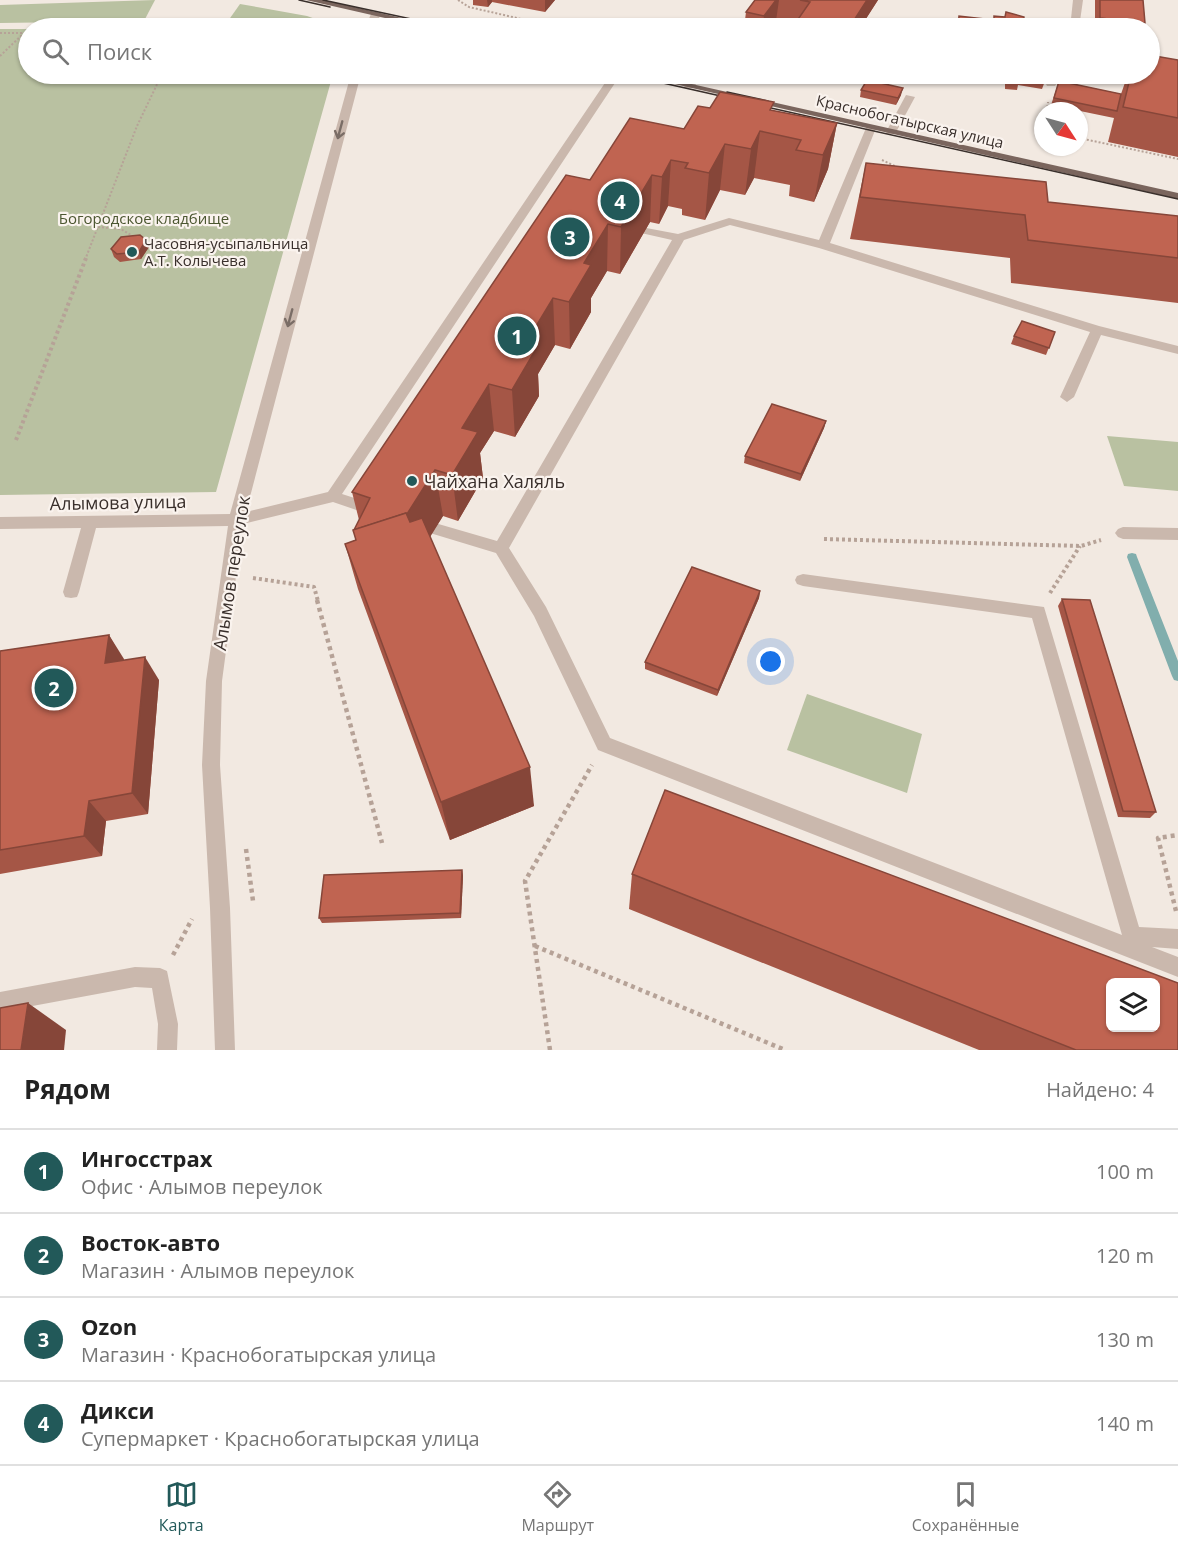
<!DOCTYPE html>
<html lang="ru">
<meta charset="utf-8">
<style>
:root{--surface:#fff;--page:#f2f2f2;--text:#222;--muted:#767676;--line:#e0e0e0;--accent:#225959}
body{margin:0;font-family:"Open Sans",sans-serif;background:var(--page);color:var(--text)}
.controls{position:absolute;right:18px;bottom:18px;display:grid;overflow:hidden;border-radius:9px;box-shadow:0 2px 4px #0004}
.controls button{width:54px;height:54px;display:grid;place-items:center;padding:0;border:0;border-bottom:2px solid var(--line);background:var(--surface);color:var(--text);font:30px sans-serif}
.compass{position:absolute;left:1034px;top:102px;width:54px;height:54px;border-radius:50%;background:var(--surface);box-shadow:0 2px 4px #0004;rotate:126deg}
.you{position:absolute;left:771px;top:662px;width:21px;height:21px;margin:-15px;border:4px solid #fff;border-radius:50%;background:#1a73e8;box-shadow:0 0 0 9px #1a73e833}
.badge{display:grid;place-items:center;width:39px;height:39px;border-radius:50%;background:var(--accent);color:#fff;font-size:20px;font-weight:700}
.pin{position:absolute;translate:-50% -50%;border:3px solid #fff;box-shadow:0 2px 6px #0006}
.list{margin:0;padding:0;list-style:none}
h2{display:flex;justify-content:space-between;align-items:center;height:78px;margin:0;padding:0 24px;font-size:26px}
h2 small{font-size:20px;font-weight:400;color:var(--muted)}
.list li{display:grid;grid-template-columns:39px 1fr auto;gap:18px;align-items:center;box-sizing:border-box;height:84px;padding:0 24px;border-top:2px solid var(--line)}
.list b{display:block;font-size:22px;white-space:nowrap}
.list p{margin:0;font-size:20px;white-space:nowrap;color:var(--muted)}
.list em{font-size:20px;font-style:normal;color:var(--muted)}
.icon{flex:none;width:33px;height:33px;fill:none;stroke:currentColor;stroke-width:2;stroke-linecap:round;stroke-linejoin:round}
.map{position:relative;flex:none;width:1178px;height:1050px;overflow:hidden}
.search{position:absolute;background:var(--surface);box-shadow:0 2px 4px #0004;left:18px;right:18px;top:18px;height:66px;display:flex;align-items:center;gap:15px;box-sizing:border-box;padding:0 21px;border-radius:33px;color:var(--muted);font-size:22px}
.sheet{height:414px;background:var(--surface)}
nav{display:flex;justify-content:space-around;align-items:center;box-sizing:border-box;height:84px;border-top:2px solid var(--line);background:var(--surface);font-size:16px;color:var(--muted)}
nav a{display:grid;justify-items:center;gap:3px}
nav .on{color:var(--accent)}
.map>svg:first-child{display:block}
</style>
<div class="map">
<svg width="1178" height="1050" viewBox="0 0 1178 1050">
<rect width="100%" height="100%" fill="#f2e9e1"/>
<g fill="#b9c1a1">
<polygon points="155,0 144,21 0,23 0,5"/>
<polygon points="240,4 307,16 335,26 228,21"/>
<polygon points="28,28 28,74 333,74 216,492 0,495 0,29 196,28"/>
<polygon points="1107,436 1178,442 1178,491 1124,486"/>
<polygon points="807,694 922,734 907,793 787,750"/>
</g>
<g fill="none" stroke-linecap="round" stroke-linejoin="round">
<polygon fill="#81aead" fill-rule="evenodd" points="1132,553 1136,554 1137,557 1178,661 1178,681 1174,680 1172,676 1127,557 1128,554"/>
<g stroke="#b6a297" stroke-width="2" stroke-dasharray="2 2" stroke-linecap="butt">
<polyline points="458,0 469,7 543,24"/>
<polyline points="185,28 186,23"/>
<polyline points="0,33 28,33"/>
<polyline points="0,56 24,33"/>
<polyline points="1047,111 1048,102"/>
<polyline points="1079,138 1178,159"/>
<polyline points="882,160 899,168"/>
<polyline points="98,227 121,229 134,237"/>
<polyline points="85,260 137,126 162,74"/>
</g>
<g stroke="#b6a297" stroke-width="4" stroke-dasharray="3 3" stroke-linecap="butt">
<polyline points="16,440 86,258"/>
<polyline points="824,539 1081,546 1101,540"/>
<polyline points="253,578 314,587 318,601"/>
<polyline points="1050,593 1080,546"/>
</g>
<g stroke="#b6a297" stroke-width="4.5" stroke-dasharray="4 4" stroke-linecap="butt">
<polyline points="317,600 382,843"/>
<polyline points="246,849 253,901"/>
<polyline points="1176,911 1158,838 1178,835"/>
<polyline points="535,946 785,1050"/>
<polyline points="173,955 192,919"/>
<polyline points="550,1050 525,881 592,765"/>
</g>
<g fill="#cab8ad" fill-rule="evenodd">
<polygon points="1073,0 1083,0 1079,28 1070,28"/>
<polygon points="376,11 381,14 374,28 365,28 371,14"/>
<polygon points="351,74 361,74 246,512 328,492 611,74 621,74 342,494 379,506 381,510 379,514 374,516 333,502 243,524 222,681 220,765 230,908 235,1050 215,1050 210,908 202,765 206,681 228,526 96,528 79,592 77,597 71,598 65,597 63,592 81,528 0,529 0,517 230,514"/>
<polygon points="694,74 704,74 693,88 685,88 684,86"/>
<polygon points="1054,74 1064,74 1055,86 1047,86 1046,84"/>
<polygon points="906,95 915,97 895,134 887,134 886,132"/>
<polygon points="871,125 876,128 830,243 1099,326 1178,346 1178,354 1101,335 1074,397 1067,402 1060,397 1090,332 819,248 730,225 684,240 509,548 546,607 610,738 1122,935 1032,618 803,586 797,584 795,580 797,576 803,574 1044,607 1139,927 1178,929 1178,949 1152,947 1178,957 1178,977 598,750 534,616 496,553 430,533 427,529 430,525 435,523 497,541 672,240 641,233 641,227 678,234 729,218 819,240 866,128"/>
<polygon points="1123,527 1178,528 1178,540 1123,539 1118,537 1115,533 1118,529"/>
<polygon points="135,967 160,968 167,971 178,1024 177,1050 157,1050 158,1024 152,988 135,987 0,1012 0,992"/>
</g>
<g fill="#7a655d" fill-rule="evenodd">
<polygon points="306,0 324,0 445,28 429,28"/>
<polygon points="631,74 647,74 1178,193 1178,199"/>
</g>
<g stroke="#392f2b" stroke-width="1.5">
<polyline points="299,0 330,7"/>
<polyline points="323,0 453,28"/>
<polyline points="623,74 734,99"/>
<polyline points="727,92 768,101"/>
<polyline points="758,105 1178,199"/>
</g>
</g>
<g fill="#a55646">
<polygon points="473,0 555,0 545,12 492,2 488,7 473,5"/>
<polygon points="755,0 878,0 860,28 792,28 795,25 776,21 770,28 744,28 746,12"/>
<polygon points="1095,0 1143,0 1145,23 1143,28 1095,28"/>
<polygon points="1178,60 1178,157 1108,142 1114,118 1051,105 1059,81 1121,94 1128,74 1149,74"/>
<polygon points="804,74 833,74 829,79"/>
<polygon points="970,74 1045,74 1045,81 1042,89 1018,85 1017,90 1005,89 1005,84 969,79"/>
<polygon points="861,90 901,95 896,105 860,97"/>
<polygon points="710,108 773,111 837,123 828,169 814,202 789,196 790,185 754,178 745,195 720,190 705,220 682,215 682,209 668,206 659,224 650,222 620,274 607,271 591,298 591,312 570,349 555,345 538,374 539,396 515,437 494,431 480,453 483,478 458,521 443,516 430,536 534,806 450,840 358,589 345,544 356,540 353,530 354,530 359,520 352,492 590,180 684,129"/>
<polygon points="866,163 1048,202 1178,258 1178,303 1011,283 1010,258 850,239"/>
<polygon points="146,240 149,247 141,259 120,262 114,257 111,249"/>
<polygon points="1055,332 1046,355 1011,344 1014,336"/>
<polygon points="826,421 824,428 800,481 744,463 745,456"/>
<polygon points="760,591 759,598 717,696 645,669 645,662"/>
<polygon points="1062,599 1156,812 1150,818 1118,817 1058,606"/>
<polygon points="109,635 123,660 159,680 148,814 106,821 102,856 0,874 0,651"/>
<polygon points="462,870 463,876 461,918 322,923 319,918"/>
<polygon points="632,874 1178,1050 979,1050 629,909"/>
</g>
<g fill="#864639">
<polygon points="487,0 492,0 492,2 488,7"/>
<polygon points="545,0 555,0 545,12"/>
<polygon points="776,0 779,0 776,21 770,28 762,28 764,16"/>
<polygon points="867,0 878,0 860,28 849,28"/>
<polygon points="903,88 901,95 896,105 898,98"/>
<polygon points="837,123 828,169 814,202 823,155"/>
<polygon points="760,131 754,178 745,195 751,149"/>
<polygon points="725,144 720,190 705,220 709,173"/>
<polygon points="671,160 668,206 659,224 662,177"/>
<polygon points="652,175 650,222 620,274 621,227"/>
<polygon points="608,224 607,271 591,298 591,312 570,349 569,302 584,263"/>
<polygon points="146,240 149,247 141,259 139,252"/>
<polygon points="553,298 555,345 538,374 539,396 515,437 512,390 524,346"/>
<polygon points="489,384 494,431 480,453 483,478 458,521 452,475 462,428"/>
<polygon points="826,421 824,428 800,481 801,474"/>
<polygon points="435,470 443,516 416,560 356,540"/>
<polygon points="760,591 759,598 717,696 718,690"/>
<polygon points="109,635 124,659 120,686 105,663"/>
<polygon points="145,657 159,680 148,814 132,793"/>
<polygon points="530,767 534,806 450,840 441,802"/>
<polygon points="89,801 106,821 102,856 84,836"/>
<polygon points="462,870 463,876 461,918 460,913"/>
<polygon points="28,1003 66,1030 64,1050 21,1050"/>
</g>
<g fill="#c06451" stroke="#864639" stroke-width="1.5" fill-rule="evenodd">
<polygon points="755,0 776,0 764,16 746,12"/>
<polygon points="800,0 867,0 849,28 792,28 810,2"/>
<polygon points="1100,0 1143,0 1145,23 1100,18"/>
<polygon points="1006,12 1024,17 1023,24 1045,26 1045,28 958,28 959,16 994,20 994,16 1005,17"/>
<polygon points="595,19 613,23 609,28 587,28"/>
<polygon points="696,21 719,25 717,28 692,28"/>
<polygon points="199,23 240,24 237,28 195,28"/>
<polygon points="1149,55 1178,60 1178,118 1123,107 1131,74 1149,74"/>
<polygon points="984,74 1045,74 1045,81 1019,78 1019,83 1007,82 1007,77"/>
<polygon points="867,80 903,88 898,98 861,90"/>
<polygon points="1059,81 1121,94 1117,111 1054,98"/>
<polygon points="720,92 774,102 770,110 837,123 823,155 796,150 801,140 760,131 751,149 725,144 709,173 685,168 688,163 671,160 662,177 652,175 621,227 608,224 584,263 591,265 569,302 553,298 524,346 536,349 512,390 489,384 462,428 478,432 452,475 435,470 407,514 406,513 354,530 370,498 352,492 566,175 590,180 630,118 684,129 698,106 710,108"/>
<polygon points="866,163 1046,182 1048,202 1178,216 1178,258 1028,240 1025,215 860,197"/>
<polygon points="140,235 146,240 139,252 117,254 111,249 121,237"/>
<polygon points="1022,321 1055,332 1049,348 1014,336"/>
<polygon points="772,404 826,421 801,474 745,456"/>
<polygon points="406,513 410,522 422,518 530,767 441,802 345,544 356,540 353,530"/>
<polygon points="692,567 760,591 718,690 645,662"/>
<polygon points="1062,599 1090,600 1156,812 1123,811"/>
<polygon points="109,635 105,663 145,657 132,793 89,801 84,836 0,850 0,651"/>
<path d="M665,790L1178,983V1050H1076L632,874ZM1110,982H1155V1028H1110Z"/>
<polygon points="462,870 460,913 319,918 324,875"/>
<polygon points="28,1003 21,1050 0,1050 0,1008"/>
</g>
<defs><path id="oneway-shaft" d="M-6 0H5M1.5-3L5.5 0L1.5 3" fill="none" stroke-width="1.6" stroke-linecap="round" stroke-linejoin="round" transform="scale(1.5)"/></defs>
<g stroke="#7a6d66">
<use href="#oneway-shaft" transform="translate(340 130) rotate(105)"/>
<use href="#oneway-shaft" transform="translate(290 318) rotate(105)"/>
</g>
<g fill="#225959" stroke="#faf3ee" stroke-width="2">
<circle cx="132" cy="252" r="6"/>
<circle cx="412" cy="481" r="6"/>
</g>
<g text-anchor="middle" dominant-baseline="central" stroke-width="4.5" stroke-linejoin="round" paint-order="stroke">
<g font-size="15" fill="#392f2b" stroke="#faf3ee">
<text transform="translate(910 121) rotate(13)">Краснобогатырская улица</text>
</g>
<g font-size="15" fill="#4b5630" stroke="#faf3ee">
<text x="144" y="218">Богородское кладбище</text>
</g>
<g font-size="15" fill="#392f2b" stroke="#faf3ee" text-anchor="start">
<text x="144" y="243">Часовня-усыпальница<tspan x="144" dy="17">А.Т. Колычева</tspan></text>
</g>
<g font-size="18" fill="#392f2b" stroke="#faf3ee" text-anchor="start">
<text x="424" y="481">Чайхана Халяль</text>
</g>
<g font-size="18" fill="#392f2b" stroke="#faf3ee">
<text transform="translate(118 502) rotate(-1)">Алымова улица</text>
<text transform="translate(231 573) rotate(-81)">Алымов переулок</text>
</g>
</g>
</svg>
<div class="controls">
<button><svg class="icon" aria-label="layers" viewBox="0 0 24 24"><path d="M12 4l9 5-9 5-9-5zM3 14l9 5 9-5"/></svg></button>
</div>
<svg class="compass" viewBox="-18 -18 36 36"><path d="M0-13l5 13h-10z" fill="#e53935"/><path d="M0 13l5-13h-10z" fill="#767676"/></svg>
<div class="you"></div>
<div class="pin badge" style="left:517px;top:336px">1</div>
<div class="pin badge" style="left:54px;top:688px">2</div>
<div class="pin badge" style="left:570px;top:237px">3</div>
<div class="pin badge" style="left:620px;top:201px">4</div>
<div class="search"><svg class="icon" aria-label="search" viewBox="0 0 24 24"><circle cx="10" cy="10" r="6"/><path d="M15 15l6 6"/></svg>Поиск</div>
</div>
<section class="sheet">
<h2>Рядом<small>Найдено: 4</small></h2>
<ul class="list">
<li><span class="badge">1</span><div><b>Ингосстрах</b><p>Офис · Алымов переулок</p></div><em>100 m</em></li>
<li><span class="badge">2</span><div><b>Восток-авто</b><p>Магазин · Алымов переулок</p></div><em>120 m</em></li>
<li><span class="badge">3</span><div><b>Ozon</b><p>Магазин · Краснобогатырская улица</p></div><em>130 m</em></li>
<li><span class="badge">4</span><div><b>Дикси</b><p>Супермаркет · Краснобогатырская улица</p></div><em>140 m</em></li>
</ul>
</section>
<nav>
<a class="on"><svg class="icon" aria-label="map" viewBox="0 0 24 24"><path d="M3 6l6-2 6 2 6-2v14l-6 2-6-2-6 2zM9 4v14M15 6v14"/></svg>Карта</a>
<a><svg class="icon" aria-label="directions" viewBox="0 0 24 24"><path d="M12 3l9 9-9 9-9-9zM9 14v-3h6M13 9l2 2-2 2"/></svg>Маршрут</a>
<a><svg class="icon" aria-label="saved" viewBox="0 0 24 24"><path d="M7 4h10v16l-5-4-5 4z"/></svg>Сохранённые</a>
</nav>
